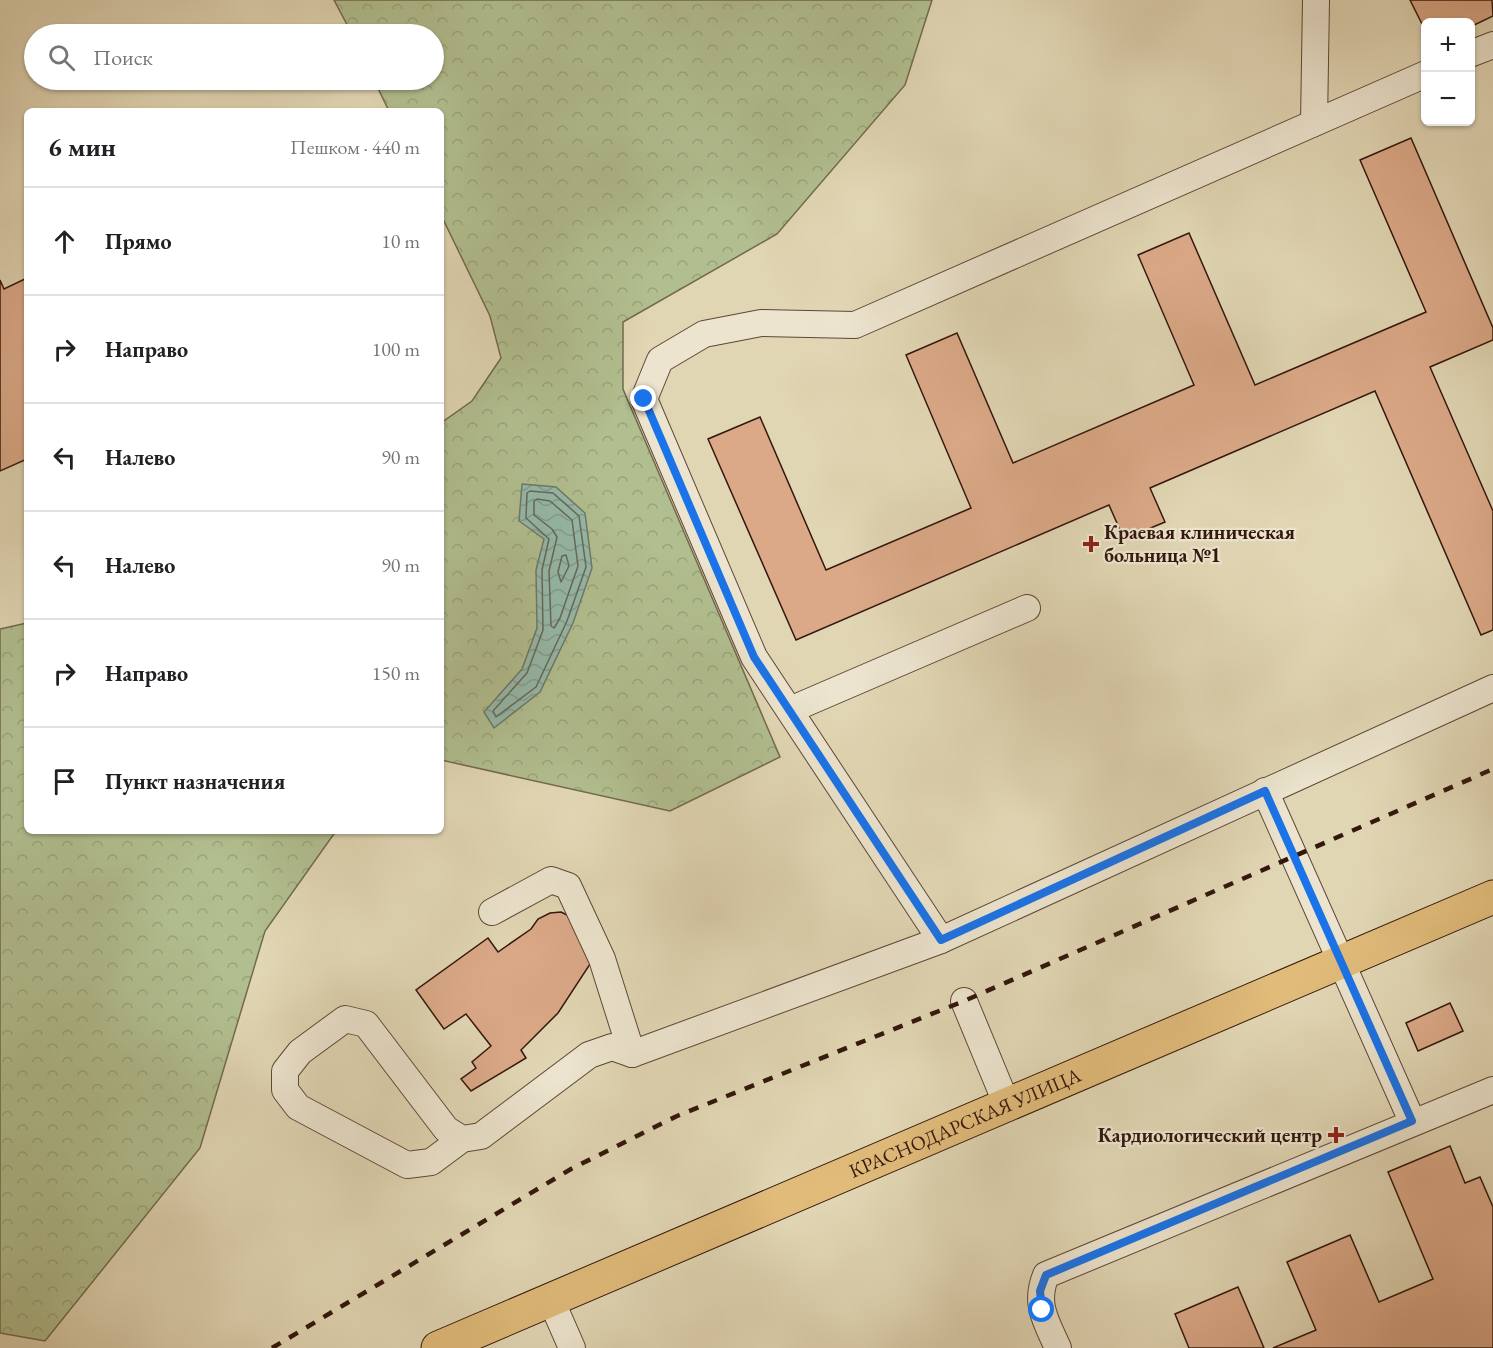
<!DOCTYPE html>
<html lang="ru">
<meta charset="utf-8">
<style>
:root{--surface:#fff;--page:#f2f2f2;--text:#202124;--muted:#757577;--line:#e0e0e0}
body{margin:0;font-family:"EB Garamond",serif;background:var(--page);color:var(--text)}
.controls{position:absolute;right:18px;top:18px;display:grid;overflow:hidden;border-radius:9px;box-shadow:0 2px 4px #0004}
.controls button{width:54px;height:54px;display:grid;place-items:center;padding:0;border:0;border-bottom:2px solid var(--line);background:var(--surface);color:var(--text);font:30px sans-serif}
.stop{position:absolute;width:18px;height:18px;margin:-14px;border:4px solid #1a73e8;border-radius:50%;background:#fff}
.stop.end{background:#1a73e8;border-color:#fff;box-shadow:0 2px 6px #0008}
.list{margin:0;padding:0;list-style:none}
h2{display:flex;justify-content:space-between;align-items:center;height:78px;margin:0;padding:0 24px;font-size:26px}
h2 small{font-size:20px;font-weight:400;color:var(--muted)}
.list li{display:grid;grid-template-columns:39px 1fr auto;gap:18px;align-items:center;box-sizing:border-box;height:108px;padding:0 24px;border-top:2px solid var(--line)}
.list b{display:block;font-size:22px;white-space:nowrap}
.list em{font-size:20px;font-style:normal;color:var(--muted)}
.icon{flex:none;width:33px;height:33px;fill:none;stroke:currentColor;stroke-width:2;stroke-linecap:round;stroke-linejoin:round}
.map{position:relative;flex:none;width:1493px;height:1348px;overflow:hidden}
.search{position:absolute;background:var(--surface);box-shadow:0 2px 4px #0004;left:24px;top:24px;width:420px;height:66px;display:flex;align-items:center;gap:15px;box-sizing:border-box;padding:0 21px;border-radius:33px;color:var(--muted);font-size:22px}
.panel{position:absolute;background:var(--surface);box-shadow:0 2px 4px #0004;left:24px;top:108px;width:420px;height:726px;border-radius:9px}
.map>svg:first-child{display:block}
</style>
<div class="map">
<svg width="1493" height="1348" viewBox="0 0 1493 1348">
<defs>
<pattern id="forest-crowns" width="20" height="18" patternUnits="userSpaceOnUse" patternTransform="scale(1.5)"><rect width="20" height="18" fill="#b1be8f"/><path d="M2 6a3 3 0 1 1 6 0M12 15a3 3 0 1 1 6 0" fill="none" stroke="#99a37a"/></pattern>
<pattern id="water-waves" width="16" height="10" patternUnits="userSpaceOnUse" patternTransform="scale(1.5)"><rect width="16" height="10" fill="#95b9a9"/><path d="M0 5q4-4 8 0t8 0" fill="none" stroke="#819e90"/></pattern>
</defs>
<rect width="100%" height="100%" fill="#e1d6b4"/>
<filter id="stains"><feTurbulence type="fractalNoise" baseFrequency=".00333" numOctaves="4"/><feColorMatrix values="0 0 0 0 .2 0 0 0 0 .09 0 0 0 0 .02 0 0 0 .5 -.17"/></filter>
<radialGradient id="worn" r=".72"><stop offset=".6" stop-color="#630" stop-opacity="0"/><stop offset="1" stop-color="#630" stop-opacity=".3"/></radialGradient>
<g fill="url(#forest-crowns)" stroke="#726a4e" stroke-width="1.5">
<polygon points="334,0 932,0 905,85 777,234 623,322 623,389 780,757 670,811 441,760 441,423 472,401 501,358 490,316 441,215 441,111 389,111 374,80 434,80 434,34 352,34"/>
<polygon points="27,623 27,831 336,831 265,931 200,1148 45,1341 0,1333 0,629"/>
</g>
<polygon fill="url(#water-waves)" stroke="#6e786a" stroke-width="1.5" points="522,484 556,487 585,513 592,568 573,623 540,692 494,728 484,712 522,669 537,628 536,570 544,539 519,521"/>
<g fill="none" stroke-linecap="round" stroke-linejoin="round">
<g stroke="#64685a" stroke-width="1.5">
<polygon points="530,491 553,493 579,516 586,567 567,621 536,687 496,717 493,711 527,673 543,630 542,570 549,539 526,518 527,493"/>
<polygon points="537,499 550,501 572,520 578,566 560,618 554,628 551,626 549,571 557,537 552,529 534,515 534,501"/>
<polygon points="566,555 569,566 561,582 558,572 562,556"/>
</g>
</g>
<g fill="#dba988" stroke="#33170c" stroke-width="1.5">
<polygon points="1410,0 1492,0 1493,16 1470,27 1470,22 1426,22 1426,32"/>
<polygon points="1411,138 1493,328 1493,340 1430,367 1493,511 1493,630 1481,635 1375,391 1150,488 1165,522 1124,539 1109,505 796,640 708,439 760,417 826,570 971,508 906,355 957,333 1013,463 1194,385 1138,255 1189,233 1255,385 1426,312 1360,160"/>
<polygon points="27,278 27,459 0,471 0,280 4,289"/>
<polygon points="561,912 573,918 594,958 558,1013 521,1050 526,1058 471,1091 461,1079 476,1068 472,1062 491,1046 466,1014 444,1029 416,990 488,938 498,952 531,929 538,919 550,913"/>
<polygon points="1450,1003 1463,1031 1418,1051 1406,1023"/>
<polygon points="1450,1146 1465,1183 1480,1177 1493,1207 1493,1348 1273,1348 1316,1330 1287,1262 1350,1235 1379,1302 1433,1279 1388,1172"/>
<polygon points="1238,1287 1264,1348 1189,1348 1175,1314"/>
</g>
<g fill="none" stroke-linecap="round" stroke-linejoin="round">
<g stroke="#5e4736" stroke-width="28">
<g id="minor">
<polyline points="1470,54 1493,45"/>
<polyline points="1314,123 1316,0"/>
<polyline points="790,710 1027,608"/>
<polyline points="1265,791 1412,1121"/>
<polyline points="492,912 551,880 568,886 602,959 632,1054"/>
<polyline points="941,940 754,657 644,399 660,360 704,334 761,323 855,325 1426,74"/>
<polyline points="964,1001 1007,1105"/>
<polyline points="462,1139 431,1162 407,1165 298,1107 285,1090 285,1071 300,1052 345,1019 366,1024 446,1129 462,1139 481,1136 589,1055 612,1047 632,1054 941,940 1493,688"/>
<polyline points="551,1300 572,1348"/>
<path d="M1058,1348C1046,1321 1034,1304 1046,1275L1493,1090"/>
</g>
</g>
<g stroke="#33170c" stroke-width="35">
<g id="major">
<path id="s1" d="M438,1348L1493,897"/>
</g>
</g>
<use href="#minor" stroke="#ece4ce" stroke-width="26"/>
<use href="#major" stroke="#e0bb7a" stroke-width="33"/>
<polyline stroke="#33170c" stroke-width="4.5" stroke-dasharray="10 10" stroke-linecap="butt" points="272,1348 571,1169 677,1116 964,1001 1493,769"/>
</g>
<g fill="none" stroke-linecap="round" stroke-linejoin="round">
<polyline stroke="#1a73e8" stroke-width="8" points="644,399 754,657 941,940 1265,791 1412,1121 1046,1275 1040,1291 1042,1310"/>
</g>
<g fill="#8f2418" stroke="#ece4ce" stroke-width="2">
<path d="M1088 535h6v6h6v6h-6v6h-6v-6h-6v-6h6z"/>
<path d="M1333 1126h6v6h6v6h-6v6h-6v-6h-6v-6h6z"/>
</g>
<g text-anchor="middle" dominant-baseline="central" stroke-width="4.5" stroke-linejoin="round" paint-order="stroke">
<g font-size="20" font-weight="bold" fill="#33170c" stroke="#ece4ce" text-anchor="start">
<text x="1104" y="532">Краевая клиническая<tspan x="1104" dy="23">больница №1</tspan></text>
<text x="1322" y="1135" text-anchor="end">Кардиологический центр</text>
</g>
<g font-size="20" fill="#33170c" stroke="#ece4ce">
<text stroke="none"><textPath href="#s1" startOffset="573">КРАСНОДАРСКАЯ УЛИЦА</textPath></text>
</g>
</g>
<rect width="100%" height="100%" filter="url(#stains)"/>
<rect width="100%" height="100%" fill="url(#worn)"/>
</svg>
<div class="controls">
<button>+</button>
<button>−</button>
</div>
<div class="stop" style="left:1042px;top:1310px"></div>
<div class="stop end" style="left:644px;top:399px"></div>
<div class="search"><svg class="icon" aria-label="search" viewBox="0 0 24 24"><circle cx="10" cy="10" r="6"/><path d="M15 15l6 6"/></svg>Поиск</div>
<section class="panel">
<h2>6 мин<small>Пешком · 440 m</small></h2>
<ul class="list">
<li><svg class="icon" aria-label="ahead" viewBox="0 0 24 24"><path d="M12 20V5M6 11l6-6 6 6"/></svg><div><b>Прямо</b></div><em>10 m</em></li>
<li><svg class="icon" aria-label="right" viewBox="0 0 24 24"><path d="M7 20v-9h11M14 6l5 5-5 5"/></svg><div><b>Направо</b></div><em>100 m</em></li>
<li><svg class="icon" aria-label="left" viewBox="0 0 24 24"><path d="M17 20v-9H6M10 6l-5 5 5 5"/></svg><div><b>Налево</b></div><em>90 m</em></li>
<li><svg class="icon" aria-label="left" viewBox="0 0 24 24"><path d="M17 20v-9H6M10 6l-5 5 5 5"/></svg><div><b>Налево</b></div><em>90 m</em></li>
<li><svg class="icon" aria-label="right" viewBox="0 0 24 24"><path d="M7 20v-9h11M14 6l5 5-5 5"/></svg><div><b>Направо</b></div><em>150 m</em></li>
<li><svg class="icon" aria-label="arrive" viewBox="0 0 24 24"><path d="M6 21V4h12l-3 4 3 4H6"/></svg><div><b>Пункт назначения</b></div></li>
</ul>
</section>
</div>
